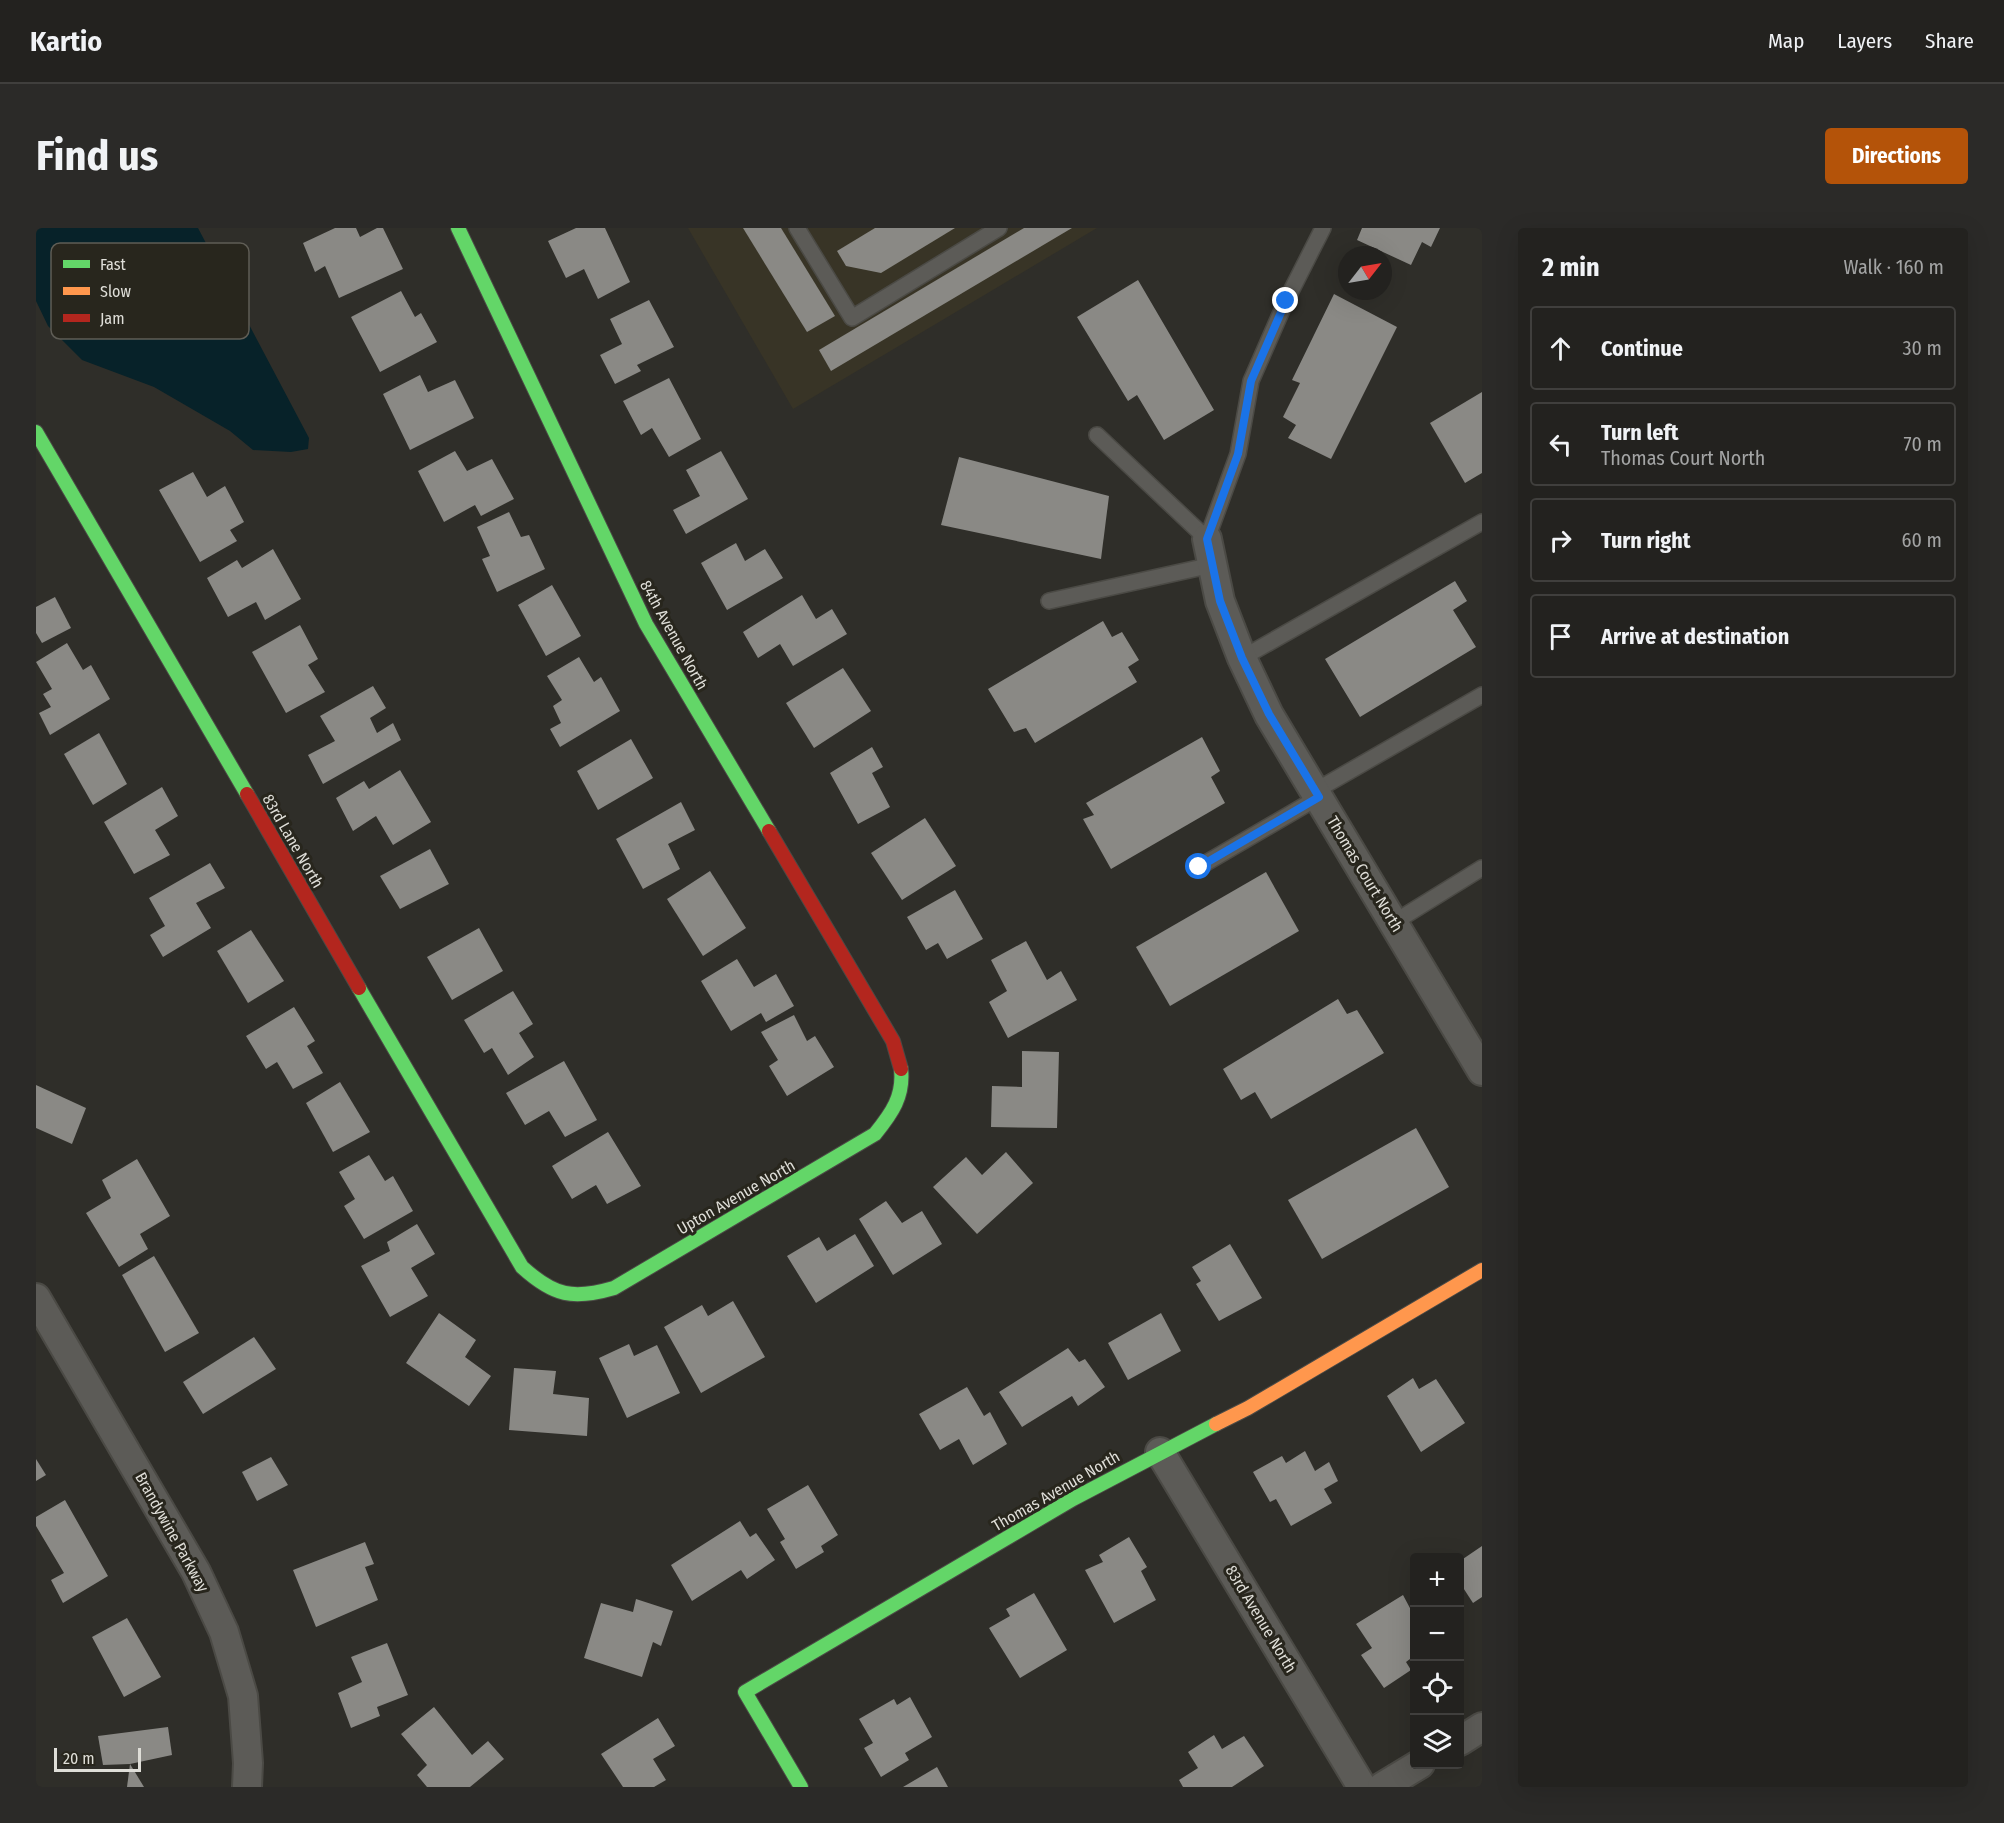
<!DOCTYPE html>
<meta charset="utf-8">
<style>
:root{--surface:#23221f;--page:#2b2a28;--text:#f1f3f6;--muted:#a3a4a4;--line:#403f3d;--accent:#b45309}
body{margin:0;font-family:"Fira Sans Condensed",sans-serif;background:var(--page);color:var(--text)}
.controls{position:absolute;right:18px;bottom:18px;display:grid;overflow:hidden;border-radius:6px;box-shadow:0 6px 24px #0002}
.controls button{width:54px;height:54px;display:grid;place-items:center;padding:0;border:0;border-bottom:2px solid var(--line);background:var(--surface);color:var(--text);font:30px sans-serif}
.compass{position:absolute;left:1302px;top:18px;width:54px;height:54px;border-radius:50%;background:var(--surface);box-shadow:0 6px 24px #0002;rotate:59deg}
.scale{position:absolute;left:18px;bottom:15px;width:87px;box-sizing:border-box;padding-left:6px;border:3px solid #dfded8;border-top:0;font-size:16px;line-height:21px;white-space:nowrap;color:#dfded8;-webkit-text-stroke:4px #28261d;paint-order:stroke}
.stop{position:absolute;width:18px;height:18px;margin:-14px;border:4px solid #1a73e8;border-radius:50%;background:#fff}
.stop.end{background:#1a73e8;border-color:#fff;box-shadow:0 2px 6px #0008}
.list{margin:0;padding:0;list-style:none}
h2{display:flex;justify-content:space-between;align-items:center;height:78px;margin:0;padding:0 24px;font-size:26px}
h2 small{font-size:20px;font-weight:400;color:var(--muted)}
.list li{display:grid;grid-template-columns:39px 1fr auto;gap:18px;align-items:center;box-sizing:border-box;height:84px;margin:0 12px 12px;padding:0 12px;border:2px solid var(--line);border-radius:6px}
.list b{display:block;font-size:22px;white-space:nowrap}
.list p{margin:0;font-size:20px;white-space:nowrap;color:var(--muted)}
.list em{font-size:20px;font-style:normal;color:var(--muted)}
.icon{flex:none;width:33px;height:33px;fill:none;stroke:currentColor;stroke-width:2;stroke-linecap:round;stroke-linejoin:round}
.map{position:relative;flex:none;width:1446px;height:1559px;overflow:hidden;border-radius:6px}
header{display:flex;align-items:center;gap:36px;box-sizing:border-box;height:84px;padding:0 30px;background:var(--surface);border-bottom:2px solid var(--line)}
header strong{font-size:28px}
nav{display:flex;gap:33px;margin-inline-start:auto;font-size:21px}
.intro{display:flex;align-items:center;justify-content:space-between;box-sizing:border-box;height:144px;padding:0 36px}
h1{margin:0;font-size:42px}
.button{padding:15px 27px;border-radius:6px;background:var(--accent);color:#fff;font-size:21px;font-weight:700}
main{display:flex;gap:36px;padding:0 36px}
aside{flex:1;background:var(--surface);border-radius:6px;box-shadow:0 6px 24px #0002}
.map>svg:first-child{display:block}
</style>
<header>
<strong>Kartio</strong>
<nav><a>Map</a><a>Layers</a><a>Share</a></nav>
</header>
<div class="intro"><h1>Find us</h1><a class="button">Directions</a></div>
<main>
<div class="map">
<svg width="1446" height="1559" viewBox="0 0 1446 1559">
<rect width="100%" height="100%" fill="#2f2e29"/>
<polygon fill="#383426" points="652,0 1061,0 757,181"/>
<polygon fill="#072229" points="0,0 162,0 273,210 272,221 255,224 217,222 194,203 118,159 46,132 12,98 0,73"/>
<g fill="#8a8985">
<polygon points="299,0 320,0 324,9 341,0 347,0 367,41 303,70 289,38 279,44 267,15"/>
<polygon points="540,0 569,0 594,54 562,71 548,41 530,50 512,13"/>
<polygon points="707,0 745,0 799,88 771,104"/>
<polygon points="839,0 919,0 845,45 810,38 801,23"/>
<polygon points="988,0 1036,0 795,143 783,122"/>
<polygon points="1326,0 1404,0 1395,19 1386,14 1375,37 1321,12"/>
<polygon points="1102,52 1178,182 1128,212 1101,167 1092,173 1041,89"/>
<polygon points="365,63 379,89 385,85 401,114 344,144 315,89"/>
<polygon points="1298,66 1361,99 1295,231 1252,210 1260,197 1247,189 1264,155 1256,152"/>
<polygon points="613,72 638,119 601,137 605,143 579,156 564,127 586,116 574,91"/>
<polygon points="384,147 392,164 419,152 438,190 374,222 347,166"/>
<polygon points="633,150 665,211 633,229 616,200 605,207 587,173"/>
<polygon points="1446,164 1446,245 1429,255 1394,195"/>
<polygon points="419,223 431,243 456,231 478,271 445,288 439,277 408,294 382,243"/>
<polygon points="685,223 712,271 650,306 637,282 664,268 650,242"/>
<polygon points="923,229 1073,268 1065,331 905,297"/>
<polygon points="157,244 171,269 189,258 208,294 194,302 201,313 164,334 123,262"/>
<polygon points="473,284 485,309 493,307 509,341 461,364 446,331 454,328 441,299"/>
<polygon points="700,315 709,333 729,321 747,350 691,382 665,335"/>
<polygon points="237,321 265,371 229,392 220,374 192,389 171,350 201,332 206,340"/>
<polygon points="1419,353 1431,373 1417,382 1440,419 1324,489 1289,431"/>
<polygon points="516,357 545,408 510,428 482,377"/>
<polygon points="766,367 780,391 796,381 811,406 757,438 744,416 722,430 707,404"/>
<polygon points="19,369 35,400 6,415 0,405 0,379"/>
<polygon points="1067,393 1076,409 1086,404 1103,432 1092,439 1101,454 999,515 990,500 978,504 952,461"/>
<polygon points="264,397 282,431 272,437 289,464 250,485 216,424"/>
<polygon points="31,415 47,442 55,437 74,471 14,507 3,485 15,479 7,466 16,461 0,434"/>
<polygon points="543,429 558,454 565,449 584,483 524,519 514,501 525,495 517,478 526,472 511,448"/>
<polygon points="807,440 835,483 778,520 750,475"/>
<polygon points="337,458 350,480 334,490 341,505 357,495 365,512 287,556 272,527 299,513 284,488"/>
<polygon points="63,505 91,556 57,577 28,526"/>
<polygon points="1166,509 1184,543 1175,549 1189,575 1075,641 1047,591 1058,587 1050,575"/>
<polygon points="595,511 617,550 562,582 541,543"/>
<polygon points="836,519 847,539 836,545 854,579 822,596 794,545"/>
<polygon points="364,542 395,594 357,617 340,588 317,603 300,570 328,553 333,561"/>
<polygon points="126,559 142,588 119,602 134,627 98,646 68,594"/>
<polygon points="645,574 659,602 632,616 644,641 607,661 580,611"/>
<polygon points="889,590 920,638 866,672 835,625"/>
<polygon points="394,621 413,656 364,681 344,648"/>
<polygon points="174,635 189,660 160,675 175,700 127,729 114,707 129,698 113,670"/>
<polygon points="674,643 710,700 667,728 631,671"/>
<polygon points="1230,644 1263,703 1134,778 1100,719"/>
<polygon points="919,662 947,711 911,731 902,715 890,722 871,689"/>
<polygon points="443,700 467,743 416,772 391,729"/>
<polygon points="215,702 248,753 212,775 181,723"/>
<polygon points="990,713 1011,752 1025,743 1041,772 972,810 953,774 971,763 955,732"/>
<polygon points="701,731 718,759 740,746 758,778 730,794 725,785 695,803 665,753"/>
<polygon points="477,763 497,796 483,805 498,829 472,847 456,820 448,825 428,792"/>
<polygon points="1302,771 1311,786 1321,782 1348,825 1235,891 1219,864 1205,872 1187,841"/>
<polygon points="258,779 279,813 271,818 287,845 257,861 241,834 230,841 210,808"/>
<polygon points="758,787 771,813 779,808 798,839 751,868 733,838 742,832 725,804"/>
<polygon points="986,823 1023,824 1021,900 955,899 956,858 986,859"/>
<polygon points="528,833 561,892 529,909 513,883 489,897 470,865"/>
<polygon points="304,854 334,904 297,924 270,875"/>
<polygon points="0,857 50,880 36,916 0,900"/>
<polygon points="1380,900 1413,959 1286,1031 1252,972"/>
<polygon points="572,904 605,958 571,976 560,957 536,971 516,938"/>
<polygon points="970,924 997,955 941,1006 897,959 930,929 946,947"/>
<polygon points="333,927 349,953 357,948 377,983 328,1011 308,978 319,971 303,944"/>
<polygon points="101,931 134,988 104,1006 112,1021 83,1039 50,985 75,970 66,952"/>
<polygon points="850,973 866,995 886,983 906,1016 857,1047 823,991"/>
<polygon points="381,996 399,1026 375,1040 392,1068 354,1089 325,1038 354,1023 351,1014"/>
<polygon points="819,1006 838,1038 780,1075 751,1028 783,1009 791,1023"/>
<polygon points="1194,1016 1226,1070 1183,1093 1160,1056 1165,1053 1156,1039"/>
<polygon points="118,1028 163,1105 129,1124 86,1047"/>
<polygon points="697,1073 729,1129 665,1165 628,1099 666,1077 672,1088"/>
<polygon points="403,1085 440,1112 429,1129 455,1148 433,1178 370,1135"/>
<polygon points="1125,1085 1145,1123 1092,1152 1072,1115"/>
<polygon points="218,1109 240,1141 167,1186 147,1154"/>
<polygon points="593,1116 598,1128 621,1117 644,1165 591,1190 563,1130"/>
<polygon points="1032,1120 1043,1134 1049,1131 1069,1159 1042,1178 1036,1168 986,1199 963,1164"/>
<polygon points="478,1140 520,1143 517,1166 553,1170 551,1208 473,1202"/>
<polygon points="1377,1150 1383,1161 1400,1151 1429,1195 1385,1224 1351,1168"/>
<polygon points="931,1159 948,1188 954,1184 971,1216 937,1237 923,1211 904,1222 883,1186"/>
<polygon points="1269,1223 1279,1243 1293,1234 1302,1253 1288,1261 1296,1275 1255,1298 1240,1271 1234,1274 1217,1244 1246,1228 1250,1235"/>
<polygon points="235,1229 252,1257 221,1273 206,1244"/>
<polygon points="0,1231 10,1247 0,1253"/>
<polygon points="772,1257 802,1307 785,1318 788,1324 760,1341 744,1314 749,1311 731,1281"/>
<polygon points="29,1272 72,1348 27,1375 15,1352 28,1345 0,1298 0,1289"/>
<polygon points="704,1293 714,1309 720,1305 739,1332 711,1351 705,1342 656,1373 635,1337"/>
<polygon points="1093,1309 1111,1339 1105,1343 1120,1372 1078,1395 1049,1342 1067,1334 1063,1327"/>
<polygon points="329,1314 338,1336 329,1339 342,1372 280,1399 257,1342"/>
<polygon points="1446,1318 1446,1369 1437,1375 1424,1355 1424,1333"/>
<polygon points="998,1365 1031,1422 984,1450 953,1400 974,1388 970,1381"/>
<polygon points="1367,1367 1375,1382 1378,1379 1378,1428 1370,1434 1375,1442 1348,1460 1325,1427 1336,1420 1320,1396"/>
<polygon points="600,1371 637,1383 625,1418 617,1414 606,1449 548,1430 565,1375 597,1384"/>
<polygon points="91,1390 125,1449 88,1469 56,1409"/>
<polygon points="351,1415 372,1467 341,1479 344,1488 315,1500 302,1465 326,1454 315,1429"/>
<polygon points="874,1469 896,1509 869,1525 873,1532 845,1549 828,1520 837,1515 823,1491 858,1471 861,1477"/>
<polygon points="398,1479 436,1527 452,1513 468,1531 434,1559 391,1559 381,1547 391,1537 365,1506"/>
<polygon points="622,1490 639,1518 617,1531 630,1552 618,1559 587,1559 565,1526"/>
<polygon points="132,1499 136,1527 94,1536 67,1537 62,1508"/>
<polygon points="1178,1507 1186,1521 1208,1508 1228,1538 1196,1559 1147,1559 1143,1552 1162,1540 1152,1524"/>
<polygon points="94,1536 108,1559 91,1559"/>
<polygon points="901,1539 912,1559 867,1559"/>
</g>
<g fill="none" stroke-linecap="round" stroke-linejoin="round">
<g stroke="#4b4a45" stroke-width="18">
<g id="lane">
<polyline points="761,0 816,90 963,0"/>
<polyline points="1061,207 1171,311 1202,226 1215,153 1250,73 1287,0"/>
<polyline points="1013,373 1176,337"/>
<polyline points="1206,430 1446,294"/>
<polyline points="1279,563 1446,467"/>
<polyline points="1163,639 1283,569"/>
<polyline points="1357,695 1446,640"/>
</g>
</g>
<g stroke="#4b4a45" stroke-width="32">
<g id="street">
<polyline points="1171,311 1184,373 1206,430 1233,487 1446,843"/>
<polyline points="0,1070 160,1344 188,1404 207,1468 212,1535 211,1559"/>
<polyline points="1124,1224 1326,1559"/>
<polyline points="1424,1513 1446,1499"/>
<polyline points="1346,1559 1384,1536"/>
</g>
</g>
<g stroke="#4b4a45" stroke-width="16">
<g id="fast">
<polyline points="422,0 610,396 733,603"/>
<polyline points="0,204 211,566"/>
<path d="M323,760L486,1039C518,1068 537,1072 578,1060L839,906C856,885 868,868 865,841"/>
<polyline points="765,1559 709,1464 1037,1271 1180,1196"/>
</g>
</g>
<g stroke="#4b4a45" stroke-width="16">
<polyline id="slow" points="1180,1196 1212,1180 1446,1042"/>
</g>
<g stroke="#4b4a45" stroke-width="16">
<g id="jam">
<polyline points="211,566 323,760"/>
<polyline points="733,603 857,813 865,841"/>
</g>
</g>
<use href="#lane" stroke="#5c5b57" stroke-width="15"/>
<use href="#street" stroke="#5c5b57" stroke-width="28"/>
<use href="#fast" stroke="#63d668" stroke-width="14"/>
<use href="#slow" stroke="#ff974d" stroke-width="14"/>
<use href="#jam" stroke="#b3261e" stroke-width="14"/>
</g>
<g fill="none" stroke-linecap="round" stroke-linejoin="round">
<polyline stroke="#1a73e8" stroke-width="8" points="1163,639 1283,569 1233,486 1206,430 1184,373 1171,311 1202,226 1215,153 1250,73"/>
</g>
<g text-anchor="middle" dominant-baseline="central" stroke-width="6" stroke-linejoin="round" paint-order="stroke">
<g font-size="16" fill="#dfded8" stroke="#28261d">
<text transform="translate(638 407) rotate(61)">84th Avenue North</text>
<text transform="translate(257 613) rotate(60)">83rd Lane North</text>
<text transform="translate(1329 646) rotate(59)">Thomas Court North</text>
<text transform="translate(700 969) rotate(-30)">Upton Avenue North</text>
<text transform="translate(1020 1263) rotate(-30)">Thomas Avenue North</text>
<text transform="translate(136 1304) rotate(61)">Brandywine Parkway</text>
<text transform="translate(1225 1391) rotate(59)">83rd Avenue North</text>
</g>
</g>
<rect x="15" y="15" width="198" height="96" rx="9" fill="#28261d" stroke="#5f5d55" stroke-width="1.5"/>
<rect x="27" y="32" width="27" height="8" fill="#63d668"/>
<rect x="27" y="59" width="27" height="8" fill="#ff974d"/>
<rect x="27" y="86" width="27" height="8" fill="#b3261e"/>
<g font-size="16" fill="#dfded8">
<text x="64" y="42">Fast</text>
<text x="64" y="69">Slow</text>
<text x="64" y="96">Jam</text>
</g>
</svg>
<div class="controls">
<button>+</button>
<button>−</button>
<button><svg class="icon" aria-label="locate" viewBox="0 0 24 24"><circle cx="12" cy="12" r="6"/><path d="M12 2v4M12 18v4M2 12h4M18 12h4"/></svg></button>
<button><svg class="icon" aria-label="layers" viewBox="0 0 24 24"><path d="M12 4l9 5-9 5-9-5zM3 14l9 5 9-5"/></svg></button>
</div>
<svg class="compass" viewBox="-18 -18 36 36"><path d="M0-13l5 13h-10z" fill="#e53935"/><path d="M0 13l5-13h-10z" fill="#a3a4a4"/></svg>
<div class="scale">20 m</div>
<div class="stop" style="left:1163px;top:639px"></div>
<div class="stop end" style="left:1250px;top:73px"></div>
</div>
<aside>
<h2>2 min<small>Walk · 160 m</small></h2>
<ul class="list">
<li><svg class="icon" aria-label="ahead" viewBox="0 0 24 24"><path d="M12 20V5M6 11l6-6 6 6"/></svg><div><b>Continue</b></div><em>30 m</em></li>
<li><svg class="icon" aria-label="left" viewBox="0 0 24 24"><path d="M17 20v-9H6M10 6l-5 5 5 5"/></svg><div><b>Turn left</b><p>Thomas Court North</p></div><em>70 m</em></li>
<li><svg class="icon" aria-label="right" viewBox="0 0 24 24"><path d="M7 20v-9h11M14 6l5 5-5 5"/></svg><div><b>Turn right</b></div><em>60 m</em></li>
<li><svg class="icon" aria-label="arrive" viewBox="0 0 24 24"><path d="M6 21V4h12l-3 4 3 4H6"/></svg><div><b>Arrive at destination</b></div></li>
</ul>
</aside>
</main>
